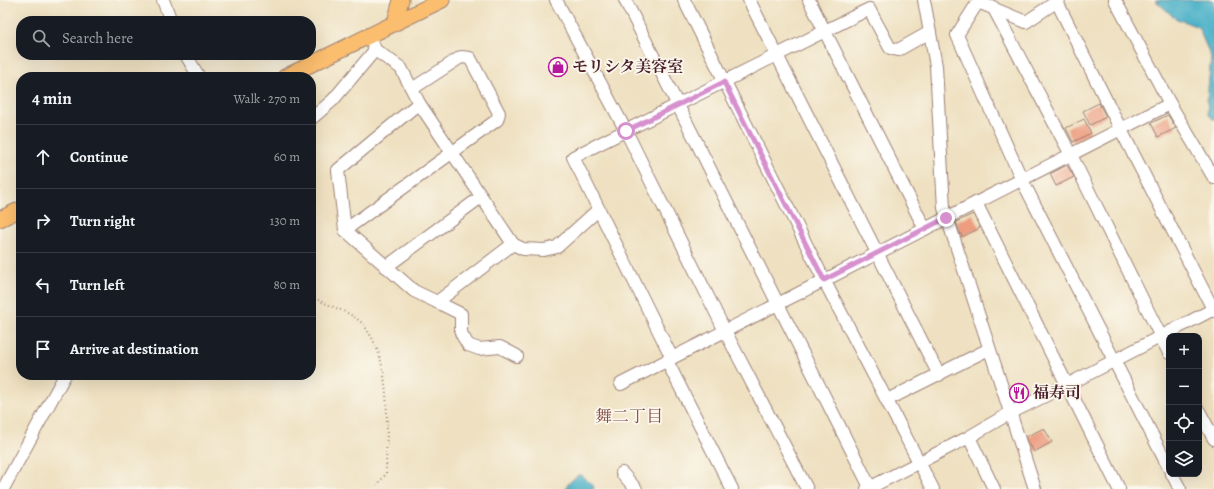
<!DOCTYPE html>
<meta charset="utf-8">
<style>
:root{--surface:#171b24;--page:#242831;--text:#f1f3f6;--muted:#9ea1a6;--line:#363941}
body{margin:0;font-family:Alegreya,"Noto Serif JP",serif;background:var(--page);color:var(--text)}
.controls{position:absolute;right:12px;bottom:12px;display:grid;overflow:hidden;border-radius:8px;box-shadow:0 4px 16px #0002}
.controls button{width:36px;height:36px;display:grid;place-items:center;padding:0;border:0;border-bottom:1px solid var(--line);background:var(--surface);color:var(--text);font:20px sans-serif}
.stop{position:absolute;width:12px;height:12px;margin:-9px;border:3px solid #d690ce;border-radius:50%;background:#fff}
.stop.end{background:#d690ce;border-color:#fff;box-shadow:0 1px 4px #0008}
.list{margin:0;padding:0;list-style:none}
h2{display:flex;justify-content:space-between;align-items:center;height:52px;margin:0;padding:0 16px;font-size:17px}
h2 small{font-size:13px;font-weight:400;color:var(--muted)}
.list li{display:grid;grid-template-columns:26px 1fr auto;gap:12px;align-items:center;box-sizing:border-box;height:64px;padding:0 16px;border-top:1px solid var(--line)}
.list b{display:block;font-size:15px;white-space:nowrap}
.list em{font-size:13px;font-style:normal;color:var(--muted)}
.icon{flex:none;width:22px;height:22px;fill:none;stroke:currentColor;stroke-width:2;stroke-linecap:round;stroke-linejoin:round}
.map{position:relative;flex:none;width:1214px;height:489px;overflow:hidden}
.search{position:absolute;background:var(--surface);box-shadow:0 4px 16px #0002;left:16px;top:16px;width:300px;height:44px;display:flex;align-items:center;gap:10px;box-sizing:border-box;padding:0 14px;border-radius:16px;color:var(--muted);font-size:15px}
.panel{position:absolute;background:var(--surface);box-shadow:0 4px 16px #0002;left:16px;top:72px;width:300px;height:308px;border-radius:16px}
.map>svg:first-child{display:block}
</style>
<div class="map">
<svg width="1214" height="489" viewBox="0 0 1214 489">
<rect width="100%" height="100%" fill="#fbf7ec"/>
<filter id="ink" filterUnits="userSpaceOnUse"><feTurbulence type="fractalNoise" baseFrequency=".025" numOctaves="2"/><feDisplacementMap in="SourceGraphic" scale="8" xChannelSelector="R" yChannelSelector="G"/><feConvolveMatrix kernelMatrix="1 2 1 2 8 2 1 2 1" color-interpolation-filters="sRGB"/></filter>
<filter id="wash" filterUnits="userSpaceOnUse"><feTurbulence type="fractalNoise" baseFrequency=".012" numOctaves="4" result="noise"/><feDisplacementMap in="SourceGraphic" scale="16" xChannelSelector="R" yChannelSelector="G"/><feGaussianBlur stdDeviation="0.9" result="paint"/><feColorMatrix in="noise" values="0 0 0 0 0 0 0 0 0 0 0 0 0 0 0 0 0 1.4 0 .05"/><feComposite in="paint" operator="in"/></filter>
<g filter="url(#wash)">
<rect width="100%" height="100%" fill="#eee0c0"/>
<g fill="#48b0c7" stroke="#496879">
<polygon points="1155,0 1214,0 1214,120 1208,114 1207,99 1211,57 1198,27 1175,18"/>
<polygon points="579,474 593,485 594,489 565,489 569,483"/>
</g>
<g id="blocks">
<g fill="#ed9d80">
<polygon points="1099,103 1106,117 1090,125 1083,111"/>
<polygon points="1168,115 1176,128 1158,137 1151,123"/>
<polygon points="1084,119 1091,133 1073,142 1066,128"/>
<polygon points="1067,165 1074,177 1056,186 1050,174"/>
<polygon points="973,214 980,228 962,237 956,222"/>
<polygon points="1044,428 1052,442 1034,452 1026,437"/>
</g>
</g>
</g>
<g filter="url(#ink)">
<use href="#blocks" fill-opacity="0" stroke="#9c8076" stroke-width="1"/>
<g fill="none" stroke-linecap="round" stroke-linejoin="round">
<g stroke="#9c8076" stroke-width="14">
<g id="minor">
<polyline points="163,0 171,21"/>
<polyline points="556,0 626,131 725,331 807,489"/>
<polyline points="625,0 871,489"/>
<polyline points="684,0 824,280 933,489"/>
<polyline points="749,0 939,375"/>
<polyline points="809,0 925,229"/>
<polyline points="924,0 936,66 944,208 1035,489"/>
<polyline points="1059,0 1026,22 978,2 957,35 1022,180 1169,468"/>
<polyline points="1115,0 1170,104 1214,178"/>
<polyline points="1057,2 1121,130 1214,311"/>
<polyline points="993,7 1071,155 1169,353"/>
<polyline points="370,35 375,50 401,68 419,103 513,244 523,249 544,250 557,247 598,210"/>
<polyline points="186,55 199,77"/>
<polyline points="419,103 338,170 345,230 414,291 437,302 513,244"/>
<polyline points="311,119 333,100 375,50"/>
<path d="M976,203C1023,299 1072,393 1119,489"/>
<polyline points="345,230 497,120 499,113 470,58 461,57 412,89"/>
<polyline points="386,267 481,197"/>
<polyline points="437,302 461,314 461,333 468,345 479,349 500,347 517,356"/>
<polyline points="672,358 573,157 869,9 890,48 898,50 930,32"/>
<polyline points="667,361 732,489"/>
<polyline points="621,384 1170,104"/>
<polyline points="887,400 989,349"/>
<polyline points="1199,411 1214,439"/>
<polyline points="969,437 994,489"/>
<polyline points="622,473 636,489"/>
<polyline points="1172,474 1180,489"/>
<polyline points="3,489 65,375"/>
<polyline points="867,489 969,437 1010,413 1067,385 1214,309"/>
</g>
</g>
<g stroke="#9c8076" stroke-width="17">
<g id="major">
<polyline points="395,22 401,0"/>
<polyline points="285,77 442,0"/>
<polyline points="0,219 21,209"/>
</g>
</g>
<path stroke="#9c8076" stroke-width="2" stroke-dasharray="1 3" stroke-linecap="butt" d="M311,296C327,306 348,310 362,323C365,326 367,330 369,333C393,370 386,432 386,474L377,485"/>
<use href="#minor" stroke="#fff" stroke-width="12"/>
<use href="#major" stroke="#fbbd6e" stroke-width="15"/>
</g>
</g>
<g fill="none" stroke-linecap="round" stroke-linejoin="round" filter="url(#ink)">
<polyline stroke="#d690ce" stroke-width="5" points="626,131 724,82 824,280 946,218"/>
</g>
<defs>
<g id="shop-ring" transform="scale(1)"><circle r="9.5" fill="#fbf7ec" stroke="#b5179e" stroke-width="1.5"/><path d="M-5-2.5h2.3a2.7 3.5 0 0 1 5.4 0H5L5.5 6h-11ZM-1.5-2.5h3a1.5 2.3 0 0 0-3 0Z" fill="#b5179e"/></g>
<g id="restaurant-ring" transform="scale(1)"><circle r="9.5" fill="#fbf7ec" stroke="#b5179e" stroke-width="1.5"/><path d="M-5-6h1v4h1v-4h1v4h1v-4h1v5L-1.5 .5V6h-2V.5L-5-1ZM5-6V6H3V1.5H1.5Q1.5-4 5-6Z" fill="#b5179e"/></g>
</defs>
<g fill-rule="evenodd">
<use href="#shop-ring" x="558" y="67"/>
<use href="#restaurant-ring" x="1019" y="393"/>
</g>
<g text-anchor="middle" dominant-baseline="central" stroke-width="3.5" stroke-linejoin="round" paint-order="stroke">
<g font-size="16" font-weight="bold" fill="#4a1f2b" stroke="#fbf7ec" text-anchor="start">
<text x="572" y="67">モリシタ美容室</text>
<text x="1033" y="393">福寿司</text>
</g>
<g font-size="17" fill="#834b49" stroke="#fbf7ec">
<text x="629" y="416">舞二丁目</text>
</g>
</g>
</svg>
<div class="controls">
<button>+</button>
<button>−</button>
<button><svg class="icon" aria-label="locate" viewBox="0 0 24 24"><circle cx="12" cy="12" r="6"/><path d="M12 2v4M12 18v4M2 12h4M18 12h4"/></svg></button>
<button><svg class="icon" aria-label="layers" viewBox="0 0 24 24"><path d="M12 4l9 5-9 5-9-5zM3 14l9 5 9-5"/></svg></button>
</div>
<div class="stop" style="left:626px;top:131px"></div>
<div class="stop end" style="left:946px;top:218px"></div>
<div class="search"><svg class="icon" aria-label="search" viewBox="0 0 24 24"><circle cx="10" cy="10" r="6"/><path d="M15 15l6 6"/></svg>Search here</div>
<section class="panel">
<h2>4 min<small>Walk · 270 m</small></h2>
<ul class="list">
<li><svg class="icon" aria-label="ahead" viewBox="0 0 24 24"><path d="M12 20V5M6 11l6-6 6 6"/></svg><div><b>Continue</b></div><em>60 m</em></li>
<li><svg class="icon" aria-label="right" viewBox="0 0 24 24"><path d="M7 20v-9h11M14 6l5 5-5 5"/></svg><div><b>Turn right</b></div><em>130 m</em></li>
<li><svg class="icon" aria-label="left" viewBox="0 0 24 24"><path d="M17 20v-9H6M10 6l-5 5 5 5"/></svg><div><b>Turn left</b></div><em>80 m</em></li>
<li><svg class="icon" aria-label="arrive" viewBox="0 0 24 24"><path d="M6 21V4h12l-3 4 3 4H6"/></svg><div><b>Arrive at destination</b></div></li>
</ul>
</section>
</div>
